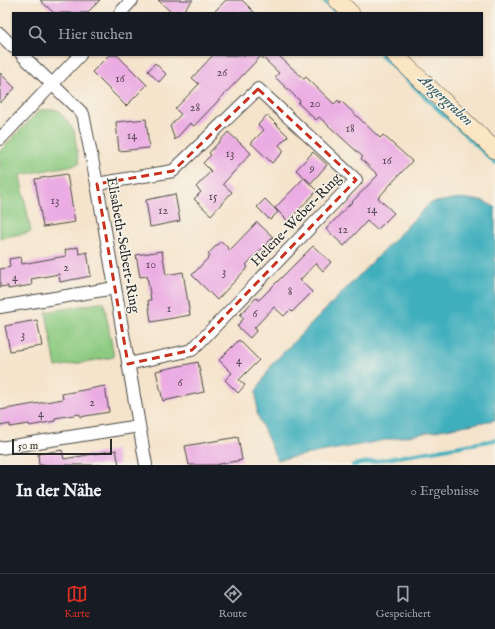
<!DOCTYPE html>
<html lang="de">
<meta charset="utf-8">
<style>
:root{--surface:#171b24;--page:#20242c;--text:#f1f3f6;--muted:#9ea1a6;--line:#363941;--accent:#d93025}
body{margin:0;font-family:"IM FELL English",serif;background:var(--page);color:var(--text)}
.scale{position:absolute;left:12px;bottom:10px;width:100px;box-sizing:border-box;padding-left:4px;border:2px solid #2b2b2b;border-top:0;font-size:11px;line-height:14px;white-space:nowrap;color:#2b2b2b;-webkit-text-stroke:3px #f7f3e8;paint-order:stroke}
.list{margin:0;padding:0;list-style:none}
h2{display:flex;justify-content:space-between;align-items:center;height:52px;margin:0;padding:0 16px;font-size:17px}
h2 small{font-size:13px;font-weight:400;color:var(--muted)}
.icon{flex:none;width:22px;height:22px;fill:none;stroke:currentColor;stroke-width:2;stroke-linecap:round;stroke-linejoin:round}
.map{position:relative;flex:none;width:495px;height:465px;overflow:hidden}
.search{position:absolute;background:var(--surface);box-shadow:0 1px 3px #0004;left:12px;right:12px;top:12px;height:44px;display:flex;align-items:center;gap:10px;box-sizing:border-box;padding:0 14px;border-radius:0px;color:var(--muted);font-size:15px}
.sheet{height:108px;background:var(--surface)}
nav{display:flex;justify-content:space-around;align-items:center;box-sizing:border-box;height:56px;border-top:1px solid var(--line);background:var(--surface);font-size:11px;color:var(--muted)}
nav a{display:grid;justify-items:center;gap:2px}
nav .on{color:var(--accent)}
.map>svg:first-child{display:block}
</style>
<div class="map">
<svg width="495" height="465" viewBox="0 0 495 465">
<rect width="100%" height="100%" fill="#f7f3e8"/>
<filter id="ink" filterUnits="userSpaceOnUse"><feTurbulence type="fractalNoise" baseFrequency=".025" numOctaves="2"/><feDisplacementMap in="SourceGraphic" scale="8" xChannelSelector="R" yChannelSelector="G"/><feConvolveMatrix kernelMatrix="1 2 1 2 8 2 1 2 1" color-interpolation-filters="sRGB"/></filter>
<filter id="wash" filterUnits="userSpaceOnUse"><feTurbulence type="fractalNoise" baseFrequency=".012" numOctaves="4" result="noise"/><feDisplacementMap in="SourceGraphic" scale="16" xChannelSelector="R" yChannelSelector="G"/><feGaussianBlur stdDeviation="0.9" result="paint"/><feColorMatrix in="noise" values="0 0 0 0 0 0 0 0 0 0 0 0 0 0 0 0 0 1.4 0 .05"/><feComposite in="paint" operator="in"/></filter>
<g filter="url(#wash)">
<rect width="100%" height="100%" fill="#f5e4cc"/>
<g fill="#8cca81" stroke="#5c7a56">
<polygon points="40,110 58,110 74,130 79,164 20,175 31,232 0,238 0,151"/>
<polygon points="104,302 114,357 56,367 46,312"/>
</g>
<polygon fill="#40afbd" stroke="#366d74" points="459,198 483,201 495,207 495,420 277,460 257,414 256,391 273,363 430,203"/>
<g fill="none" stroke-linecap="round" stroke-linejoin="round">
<g stroke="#40afbd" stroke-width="4">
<polyline points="323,0 337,13"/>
<polyline points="381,55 495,163"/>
<polyline points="353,465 495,440"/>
</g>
</g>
<g id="blocks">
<g fill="#ebace3">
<polygon points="40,0 100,0 87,13 54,13"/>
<polygon points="158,0 193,0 181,13 172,13"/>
<polygon points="226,0 242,0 255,13 213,13"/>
<polygon points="109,55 117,55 147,85 126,106 92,72"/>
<polygon points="213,55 278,55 304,79 306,77 334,104 338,100 340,103 341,101 380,138 383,135 412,161 378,198 394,213 377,230 367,221 344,246 326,229 378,175 361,159 363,157 319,117 316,120 298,103 300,101 275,77 279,73 261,56 194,126 190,123 175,140 170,126 181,114 175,109 199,84 192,78"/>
<polygon points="155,63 166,74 159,82 148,71"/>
<polygon points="0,73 15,88 0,103"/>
<polygon points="267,115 288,136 279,145 284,151 272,163 251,143 264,130 258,125"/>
<polygon points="146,119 149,148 119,151 116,122"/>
<polygon points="228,132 251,153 223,184 232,192 211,215 194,199 201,192 196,187 211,171 203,163 211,155 209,153"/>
<polygon points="313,152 327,165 311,183 296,170"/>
<polygon points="67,174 75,222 43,227 35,179"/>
<polygon points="304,178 317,191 288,221 275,208"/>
<polygon points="175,194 180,221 150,227 146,200"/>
<polygon points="265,199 278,212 270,220 257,207"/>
<polygon points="257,222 273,237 246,265 248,267 217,300 192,275 210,256 208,254 221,241 230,250"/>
<polygon points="313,246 331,262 323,271 316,263 300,280 312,292 292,312 290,310 284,316 274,307 254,328 257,330 250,338 237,326 244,318 240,315 256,298 259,300"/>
<polygon points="78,247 79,254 87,252 91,276 60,282 59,274 31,279 32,285 8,289 8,286 0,287 0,269 10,267 9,259 21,257 22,264 66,256 65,250"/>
<polygon points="162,251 166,275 183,272 190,315 151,322 148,300 151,300 147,276 140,277 136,255"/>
<polygon points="37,320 42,346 10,351 5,326"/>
<polygon points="239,340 259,360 239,380 245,385 238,393 225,380 232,373 219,360"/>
<polygon points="198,362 204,392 163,401 156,371"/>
<polygon points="105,386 109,412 80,417 80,414 55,418 55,421 30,426 29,424 10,427 10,424 0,426 0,410 63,399 62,394"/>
<polygon points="238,437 242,460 215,465 189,465 185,446"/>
<polygon points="62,450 64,459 116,450 119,465 39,465 38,454"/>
</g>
</g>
</g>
<g filter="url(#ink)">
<use href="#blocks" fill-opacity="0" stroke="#494743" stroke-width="1"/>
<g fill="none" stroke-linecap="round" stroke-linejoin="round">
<g stroke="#494743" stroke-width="14">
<g id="street">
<polyline points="120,13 132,0"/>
<polyline points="0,34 13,47"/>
<polyline points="22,55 83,114 97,184 146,465"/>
<polyline points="0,139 80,55"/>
<polyline points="97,184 173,171 258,89 356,180 192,350 128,364"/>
<polyline points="0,307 115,288"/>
<polyline points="0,448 139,426"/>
</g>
</g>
<g stroke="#494743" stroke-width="18">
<g id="secondary">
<polyline points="337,0 351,13"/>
<polyline points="395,55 495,150"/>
</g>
</g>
<use href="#street" stroke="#fff" stroke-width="12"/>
<use href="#secondary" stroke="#fbe6c4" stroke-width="17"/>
</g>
</g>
<path fill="none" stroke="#c8321e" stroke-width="3" stroke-dasharray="8 5" stroke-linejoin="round" d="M258,89L356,180L192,350L128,364L97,184L173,171Z"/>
<g text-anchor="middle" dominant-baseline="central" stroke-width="3" stroke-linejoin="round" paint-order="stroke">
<g font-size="12" fill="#5b4b59">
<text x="222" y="72">26</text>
<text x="120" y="78">16</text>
<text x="315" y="103">20</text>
<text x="195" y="107">28</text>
<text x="350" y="128">18</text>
<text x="132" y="135">14</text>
<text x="230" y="153">13</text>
<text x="387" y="160">16</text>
<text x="312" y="168">9</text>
<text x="213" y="196">15</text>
<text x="55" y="200">13</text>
<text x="372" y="209">14</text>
<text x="163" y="210">12</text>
<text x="343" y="229">12</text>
<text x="151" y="264">10</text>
<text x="66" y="267">2</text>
<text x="224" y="271">3</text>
<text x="15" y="277">4</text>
<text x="290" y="291">8</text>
<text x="169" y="308">1</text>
<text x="255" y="313">6</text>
<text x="23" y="334">3</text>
<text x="239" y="360">4</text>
<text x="180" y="382">6</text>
<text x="92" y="402">2</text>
<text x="41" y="413">4</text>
</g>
<g font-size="14" fill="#2b2b2b" stroke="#f7f3e8">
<text transform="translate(296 220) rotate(-46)">Helene-Weber-Ring</text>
<text transform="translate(123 245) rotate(80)">Elisabeth-Selbert-Ring</text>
</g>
<g font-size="15" font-style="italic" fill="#32595e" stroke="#f7f3e8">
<text transform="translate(446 100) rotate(43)">Angergraben</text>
</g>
</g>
</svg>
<div class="scale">50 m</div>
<div class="search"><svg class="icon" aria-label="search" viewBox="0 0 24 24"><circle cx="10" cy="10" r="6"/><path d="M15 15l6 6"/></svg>Hier suchen</div>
</div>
<section class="sheet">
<h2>In der Nähe<small>0 Ergebnisse</small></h2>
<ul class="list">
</ul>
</section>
<nav>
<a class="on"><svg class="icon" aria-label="map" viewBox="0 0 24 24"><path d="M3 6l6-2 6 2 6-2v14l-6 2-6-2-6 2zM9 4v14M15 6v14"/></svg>Karte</a>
<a><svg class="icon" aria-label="directions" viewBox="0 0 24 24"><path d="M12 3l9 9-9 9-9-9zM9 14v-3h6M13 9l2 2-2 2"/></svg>Route</a>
<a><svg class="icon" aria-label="saved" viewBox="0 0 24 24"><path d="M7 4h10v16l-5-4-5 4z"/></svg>Gespeichert</a>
</nav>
